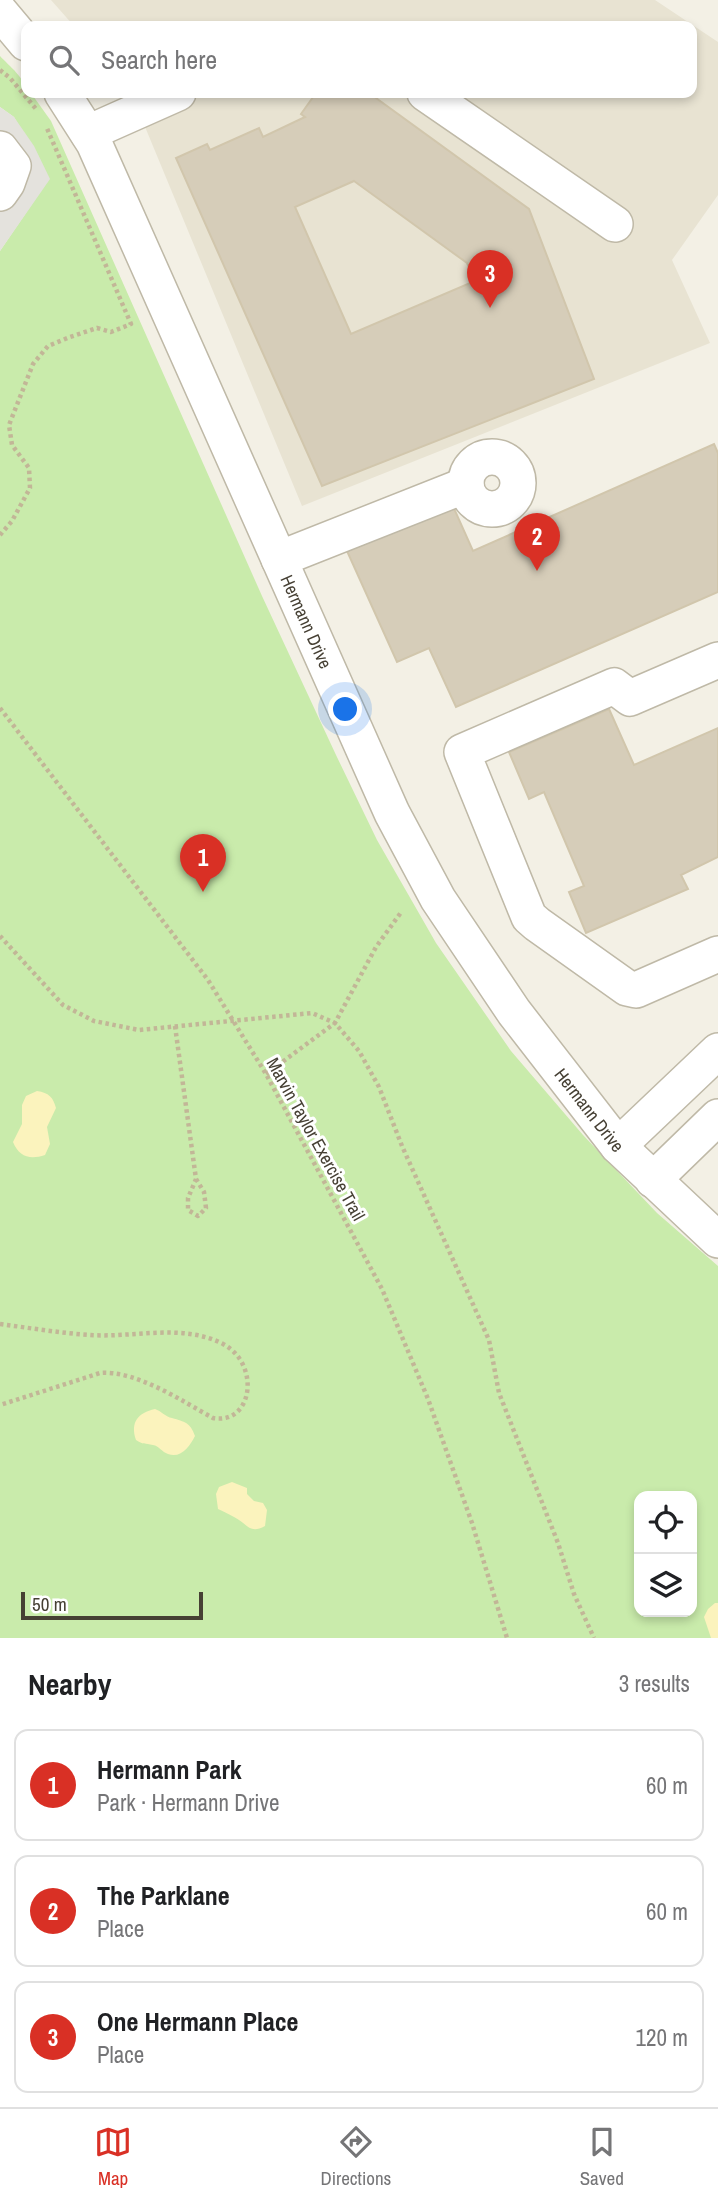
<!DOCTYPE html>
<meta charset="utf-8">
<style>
:root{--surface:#fff;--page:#f2f2f2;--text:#202124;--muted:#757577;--line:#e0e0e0;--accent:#d93025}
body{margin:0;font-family:"Archivo Narrow",sans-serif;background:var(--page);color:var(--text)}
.controls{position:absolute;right:21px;bottom:21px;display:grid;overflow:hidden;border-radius:14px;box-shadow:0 4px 10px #0003}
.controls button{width:63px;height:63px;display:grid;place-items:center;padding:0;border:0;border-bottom:2px solid var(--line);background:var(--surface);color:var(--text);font:35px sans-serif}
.scale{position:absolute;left:21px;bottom:18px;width:182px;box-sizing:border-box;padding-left:7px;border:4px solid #464034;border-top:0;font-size:19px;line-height:24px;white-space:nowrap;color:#464034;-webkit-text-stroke:5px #fff;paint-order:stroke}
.you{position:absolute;left:346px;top:710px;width:24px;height:24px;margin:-18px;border:5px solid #fff;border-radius:50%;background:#1a73e8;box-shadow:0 0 0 10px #1a73e833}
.badge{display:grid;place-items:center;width:46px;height:46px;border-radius:50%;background:var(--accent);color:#fff;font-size:23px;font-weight:700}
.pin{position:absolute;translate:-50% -58px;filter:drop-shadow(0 2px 4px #0008)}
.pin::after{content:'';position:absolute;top:37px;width:24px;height:21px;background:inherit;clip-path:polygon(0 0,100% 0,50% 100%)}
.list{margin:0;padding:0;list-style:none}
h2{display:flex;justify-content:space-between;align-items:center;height:91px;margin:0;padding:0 28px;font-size:30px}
h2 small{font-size:23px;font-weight:400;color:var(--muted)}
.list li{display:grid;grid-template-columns:46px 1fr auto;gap:21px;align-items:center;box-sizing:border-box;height:112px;margin:0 14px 14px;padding:0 14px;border:2px solid var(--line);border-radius:14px}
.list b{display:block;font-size:26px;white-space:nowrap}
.list p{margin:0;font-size:23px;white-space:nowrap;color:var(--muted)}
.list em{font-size:23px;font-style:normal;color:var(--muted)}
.icon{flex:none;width:38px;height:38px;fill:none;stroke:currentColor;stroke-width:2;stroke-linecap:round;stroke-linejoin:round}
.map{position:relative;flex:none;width:718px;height:1638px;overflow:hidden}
.search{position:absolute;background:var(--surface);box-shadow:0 4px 10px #0003;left:21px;right:21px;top:21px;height:77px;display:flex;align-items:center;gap:18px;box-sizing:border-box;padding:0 24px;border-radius:14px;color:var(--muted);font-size:26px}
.sheet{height:469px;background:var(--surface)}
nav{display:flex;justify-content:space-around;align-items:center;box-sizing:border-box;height:98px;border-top:2px solid var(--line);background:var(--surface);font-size:19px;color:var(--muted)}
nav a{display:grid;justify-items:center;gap:4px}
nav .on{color:var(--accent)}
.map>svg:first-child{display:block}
</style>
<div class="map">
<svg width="718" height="1638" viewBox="0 0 718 1638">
<rect width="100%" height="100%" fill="#f3f0e5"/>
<polygon fill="#e8e3d2" points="51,0 655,0 718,42 718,195 672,260 710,343 302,506 131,93 692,93 692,26 74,26"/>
<path fill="#c9ebab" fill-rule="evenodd" d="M0,56C9,66 26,78 26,93H31L51,121L262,596L336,755L377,840L436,943L511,1051L583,1135L657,1213L718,1266V1638H0V251L49,179L14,117L0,107ZM639,1496H692V1612H639Z"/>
<g fill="#fbf3bd">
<path d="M37,1091C49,1093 53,1097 56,1108L47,1127L50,1144L45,1155C30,1160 19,1157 13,1142L22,1124V1105L26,1096Z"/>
<path d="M155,1409C161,1411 166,1417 172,1418C185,1422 190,1422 195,1436C190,1446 181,1459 168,1454C162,1452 159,1446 153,1445C145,1443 143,1445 136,1440C130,1422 138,1413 155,1409Z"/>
<path d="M232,1482L247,1488V1494L254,1501L263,1503L267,1510L265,1526C249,1535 247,1523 234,1517C229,1514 224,1512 218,1509L216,1494L219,1487Z"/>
<polygon points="715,1603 718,1603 718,1638 711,1638 704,1617 708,1609"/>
</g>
<polygon fill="#e4e2dd" points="0,107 14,117 34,146 50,179 0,251"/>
<g fill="#d6cdb9" stroke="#d1c6ac" stroke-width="2" fill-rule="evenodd">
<path d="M316,93H369L529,209L594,379L322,486L176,158L207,144L210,150L259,128L263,137L305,117L301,114ZM354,181L467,263L475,281L351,334L295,207Z"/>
<polygon points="714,444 718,453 718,592 456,707 429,648 397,662 347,551 452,504 473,551"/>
<polygon points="609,709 634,765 718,728 718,857 681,875 688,889 586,933 569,892 584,886 544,792 529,799 509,752"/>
</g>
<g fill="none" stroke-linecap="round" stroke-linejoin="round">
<g stroke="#bfb9a7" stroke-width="38">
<g id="minor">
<polyline points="0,12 26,43"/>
<path id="s1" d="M62,93L94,143L392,813L438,899L514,1012L618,1146L718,1240"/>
<polyline points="425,93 615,224"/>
<polyline points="88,133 178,93"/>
<polyline points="0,149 13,166 7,183 0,193"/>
<circle cx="492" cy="483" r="26"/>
<polyline points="279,559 466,485"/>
<polyline points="718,660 630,698 614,686 462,752 529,917 537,924 627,988 636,990 718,954"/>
<polyline points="618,1146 718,1051"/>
<polyline points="653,1180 718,1117"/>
</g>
</g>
<g stroke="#c2b697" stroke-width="4.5" stroke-dasharray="3.5 3.5" stroke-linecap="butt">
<polyline points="0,70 10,78 36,109"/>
<polyline points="0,535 12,521 30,488 29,468 12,445 9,425 33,364 48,346 70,337 97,328 111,332 131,324 46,126"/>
<polyline points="0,708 208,980 266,1074 382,1289 428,1399 472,1523 507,1638"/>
<polyline points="0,936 63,1005 94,1021 139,1030 312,1013 335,1023 359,1051 379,1087 402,1146 489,1340 499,1393 558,1543 574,1594 594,1638"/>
<polyline points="175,1026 196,1179 188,1198 188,1210 198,1216 206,1208 204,1192 196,1179"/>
<polyline points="266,1074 335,1023 376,947 402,911"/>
<path d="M0,1324C30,1328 60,1333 90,1335C133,1338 183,1323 223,1344C261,1364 253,1425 213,1418C182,1401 136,1370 100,1373L0,1405"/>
</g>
<use href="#minor" stroke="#fff" stroke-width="35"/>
</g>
<g text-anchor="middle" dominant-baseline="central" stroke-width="6" stroke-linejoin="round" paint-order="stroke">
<g font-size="18" fill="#464034" stroke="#fff">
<text stroke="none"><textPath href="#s1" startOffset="583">Hermann Drive</textPath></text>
<text stroke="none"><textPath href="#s1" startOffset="1150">Hermann Drive</textPath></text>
<text transform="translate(316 1139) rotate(61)">Marvin Taylor Exercise Trail</text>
</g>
</g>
</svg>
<div class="controls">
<button><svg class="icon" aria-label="locate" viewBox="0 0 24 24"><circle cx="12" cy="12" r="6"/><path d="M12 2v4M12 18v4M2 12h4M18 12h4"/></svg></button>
<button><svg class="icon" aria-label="layers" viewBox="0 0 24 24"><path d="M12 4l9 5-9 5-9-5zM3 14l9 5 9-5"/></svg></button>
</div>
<div class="scale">50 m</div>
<div class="you"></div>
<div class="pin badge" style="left:203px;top:892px">1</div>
<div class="pin badge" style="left:537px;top:571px">2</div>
<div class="pin badge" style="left:490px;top:308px">3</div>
<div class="search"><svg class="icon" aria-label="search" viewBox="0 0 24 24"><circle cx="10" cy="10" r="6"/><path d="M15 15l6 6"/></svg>Search here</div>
</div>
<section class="sheet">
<h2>Nearby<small>3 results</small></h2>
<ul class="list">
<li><span class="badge">1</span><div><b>Hermann Park</b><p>Park · Hermann Drive</p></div><em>60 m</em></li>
<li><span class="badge">2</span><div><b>The Parklane</b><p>Place</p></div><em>60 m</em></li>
<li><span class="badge">3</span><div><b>One Hermann Place</b><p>Place</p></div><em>120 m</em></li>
</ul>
</section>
<nav>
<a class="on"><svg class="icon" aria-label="map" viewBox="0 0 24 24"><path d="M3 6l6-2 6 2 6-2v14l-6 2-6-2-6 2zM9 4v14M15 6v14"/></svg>Map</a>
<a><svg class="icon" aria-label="directions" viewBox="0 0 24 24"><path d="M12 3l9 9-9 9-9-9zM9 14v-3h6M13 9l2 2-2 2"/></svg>Directions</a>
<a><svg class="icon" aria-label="saved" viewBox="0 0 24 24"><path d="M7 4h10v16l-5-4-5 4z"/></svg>Saved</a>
</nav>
